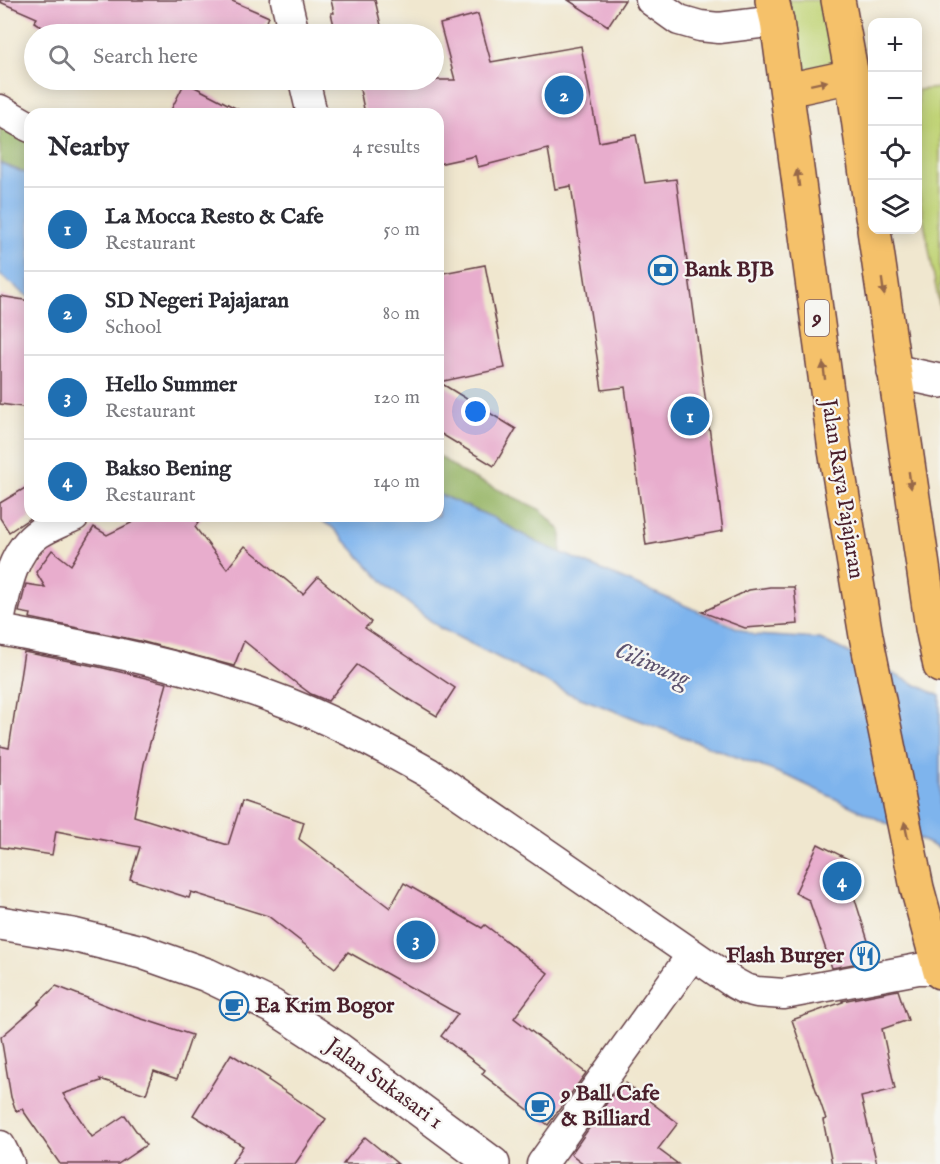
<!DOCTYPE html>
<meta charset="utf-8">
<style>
:root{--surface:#fff;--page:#f2f2f3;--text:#2b2b33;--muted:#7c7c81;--line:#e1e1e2;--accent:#1f6fb2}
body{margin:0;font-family:"IM FELL English",serif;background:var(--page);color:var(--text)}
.controls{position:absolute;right:18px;top:18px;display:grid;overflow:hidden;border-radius:12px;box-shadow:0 3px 15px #0003}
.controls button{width:54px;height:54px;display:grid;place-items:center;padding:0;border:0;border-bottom:2px solid var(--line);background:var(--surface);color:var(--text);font:30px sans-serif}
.you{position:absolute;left:476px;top:412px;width:21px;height:21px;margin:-15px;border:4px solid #fff;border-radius:50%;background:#1a73e8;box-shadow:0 0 0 9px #1a73e833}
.badge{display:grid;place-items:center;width:39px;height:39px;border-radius:50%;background:var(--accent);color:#fff;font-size:20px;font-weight:700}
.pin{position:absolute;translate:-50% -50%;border:3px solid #fff;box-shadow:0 2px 6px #0006}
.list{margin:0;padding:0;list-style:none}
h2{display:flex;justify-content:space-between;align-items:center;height:78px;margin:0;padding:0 24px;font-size:26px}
h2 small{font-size:20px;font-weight:400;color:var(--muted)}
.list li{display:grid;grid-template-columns:39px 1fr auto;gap:18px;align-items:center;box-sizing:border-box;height:84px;padding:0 24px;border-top:2px solid var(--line)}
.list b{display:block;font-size:22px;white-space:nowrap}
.list p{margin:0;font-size:20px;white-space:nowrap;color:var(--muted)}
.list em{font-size:20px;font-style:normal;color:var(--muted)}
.icon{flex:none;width:33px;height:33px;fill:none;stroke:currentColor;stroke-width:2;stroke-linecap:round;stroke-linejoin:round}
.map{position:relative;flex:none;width:940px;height:1164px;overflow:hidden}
.search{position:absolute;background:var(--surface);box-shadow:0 3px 15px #0003;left:24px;top:24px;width:420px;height:66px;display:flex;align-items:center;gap:15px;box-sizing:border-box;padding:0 21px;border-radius:33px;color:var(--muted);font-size:22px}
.panel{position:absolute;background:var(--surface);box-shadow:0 3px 15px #0003;left:24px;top:108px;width:420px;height:414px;border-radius:18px}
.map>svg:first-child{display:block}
</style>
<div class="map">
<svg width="940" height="1164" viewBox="0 0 940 1164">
<rect width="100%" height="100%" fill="#f6f6f2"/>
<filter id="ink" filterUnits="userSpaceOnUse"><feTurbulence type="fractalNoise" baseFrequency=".0167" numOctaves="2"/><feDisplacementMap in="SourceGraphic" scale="12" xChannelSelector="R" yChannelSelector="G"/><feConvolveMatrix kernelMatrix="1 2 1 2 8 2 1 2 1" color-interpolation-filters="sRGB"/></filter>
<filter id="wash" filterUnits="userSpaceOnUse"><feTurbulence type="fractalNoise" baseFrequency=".008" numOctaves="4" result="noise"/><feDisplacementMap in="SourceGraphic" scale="24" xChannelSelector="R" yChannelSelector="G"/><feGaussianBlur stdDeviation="1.35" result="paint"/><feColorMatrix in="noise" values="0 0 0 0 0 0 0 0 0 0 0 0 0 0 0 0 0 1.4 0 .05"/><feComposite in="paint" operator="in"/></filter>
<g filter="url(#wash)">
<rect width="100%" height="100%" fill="#f0e7cf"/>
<g fill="#c1d477" stroke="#867a51" stroke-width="1.5">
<polygon points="772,0 838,0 852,76 787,90"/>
<polygon points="940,88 940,310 918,189 918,90"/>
</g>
<g fill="#98b668" stroke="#716a4a" stroke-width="1.5">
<polygon points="0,108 30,125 30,175 0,163"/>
<polygon points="438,455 461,472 541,510 561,531 561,553 536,542 493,518 438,494"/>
</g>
<g fill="#7eb4ed" stroke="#646a8c" stroke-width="1.5">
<polygon points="0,163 30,175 30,298 0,275"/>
<polygon points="438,494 494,518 536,542 754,635 820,639 940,696 940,849 792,778 570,694 440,628 389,588 332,527 313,516 438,516"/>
</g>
<g id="blocks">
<g fill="#e8adcd">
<polygon points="0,0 230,0 269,17 261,34 53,34 34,22 37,18 0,2"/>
<polygon points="331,0 375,0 383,34 336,34 331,13 334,13"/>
<polygon points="568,0 625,0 608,26"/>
<polygon points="478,14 491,62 581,46 599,142 636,135 645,183 676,179 723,531 646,545 625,387 602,390 571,186 555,189 548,149 478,167 475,156 438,164 438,114 365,114 358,80 455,80 440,24"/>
<polygon points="185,82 247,114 169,114"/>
<polygon points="485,265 505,368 439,382 516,429 494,466 438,432 438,274"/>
<polygon points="0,296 30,301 30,315 27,336 30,337 30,408 0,404"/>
<polygon points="30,485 30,518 9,532 0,518 0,503"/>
<polygon points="145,516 203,516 195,527 227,569 245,546 303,594 318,577 371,622 365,628 455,688 437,716 409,699 409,700 357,665 328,701 311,694 296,683 244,641 234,666 140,641 30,618 31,614 19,612 26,584 45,587 36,572 52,550 71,565 94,527 107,535"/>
<polygon points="770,587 794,587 798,624 745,628 702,612 749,590"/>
<polygon points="24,652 99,667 167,683 144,764 134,816 228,845 242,801 304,822 299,839 390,908 404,883 482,928 485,925 548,973 514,1018 586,1073 548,1125 482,1074 485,1070 441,1036 458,1014 348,952 335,968 268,916 191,892 189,898 130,879 140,847 56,831 52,855 0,847 0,746 9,748"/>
<polygon points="818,844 848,859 842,872 857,879 852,890 874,960 832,968 809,900 795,893"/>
<polygon points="56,986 136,1017 192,1035 177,1079 154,1071 146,1094 100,1079 101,1081 63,1094 92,1137 125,1115 146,1145 118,1164 60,1164 22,1109 16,1111 11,1097 1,1037 39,1004 38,1003"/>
<polygon points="898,990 908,1020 882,1029 895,1089 861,1097 877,1164 832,1164 823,1120 826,1119 792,1020 843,1002 842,1001"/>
<polygon points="231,1054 269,1078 268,1080 326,1119 295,1164 231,1164 243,1146 193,1115"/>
<polygon points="626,1083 678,1123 658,1149 678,1164 584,1164 571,1154 613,1094 616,1096"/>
<polygon points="365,1137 398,1164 343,1164"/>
</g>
</g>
</g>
<g filter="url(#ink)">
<use href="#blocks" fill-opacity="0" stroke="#633d44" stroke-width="1.5"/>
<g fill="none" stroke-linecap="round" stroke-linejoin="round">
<g stroke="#633d44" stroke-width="33">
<g id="minor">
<polyline points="286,0 294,34"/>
<polyline points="651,0 679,20 700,26 719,28 777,21"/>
<polyline points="304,80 312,114"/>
<polyline points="0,110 30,127"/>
<path d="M0,617C6,588 13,550 39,533C50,526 63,521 74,516"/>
<path d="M0,630C91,647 182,664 269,696C325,716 377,744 429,773L734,983L745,989L757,992L784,994L918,969H939"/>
<polyline points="0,1146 9,1164"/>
<polyline points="542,1164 692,955"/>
</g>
</g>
<g stroke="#633d44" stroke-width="36">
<g id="tertiary">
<polyline points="894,371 940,381"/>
<polyline points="0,923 73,935 142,952 207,975 272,1006 338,1049 493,1164"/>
</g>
</g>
<g stroke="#633d44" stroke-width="36">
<g id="trunk">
<polyline points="772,0 777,21 835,450 866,636 917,888 940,972"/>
<polyline points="838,0 852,76 872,217"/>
<polyline points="787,90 852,76"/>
<polyline points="874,230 932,628 940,666"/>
</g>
</g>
<use href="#minor" stroke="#fff" stroke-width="30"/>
<use href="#tertiary" stroke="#fff" stroke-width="33"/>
<use href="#trunk" stroke="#f5c16b" stroke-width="33"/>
</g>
<defs><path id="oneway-solid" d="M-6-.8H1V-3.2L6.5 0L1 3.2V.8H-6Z" transform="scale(1.5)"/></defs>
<g fill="#976848">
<use href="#oneway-solid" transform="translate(819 83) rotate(-12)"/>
<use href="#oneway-solid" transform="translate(798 178) rotate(-98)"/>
<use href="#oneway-solid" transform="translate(883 287) rotate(82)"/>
<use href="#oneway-solid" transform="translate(824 371) rotate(-97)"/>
<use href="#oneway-solid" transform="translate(910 480) rotate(82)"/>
<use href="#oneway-solid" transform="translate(906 830) rotate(-102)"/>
</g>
</g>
<defs>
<g id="bank-ring" transform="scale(1.5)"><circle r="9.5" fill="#f6f6f2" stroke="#1f6fb2" stroke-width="1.5"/><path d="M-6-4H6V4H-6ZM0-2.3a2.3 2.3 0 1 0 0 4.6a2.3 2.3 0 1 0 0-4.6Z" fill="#1f6fb2"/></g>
<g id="restaurant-ring" transform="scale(1.5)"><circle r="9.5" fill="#f6f6f2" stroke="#1f6fb2" stroke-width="1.5"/><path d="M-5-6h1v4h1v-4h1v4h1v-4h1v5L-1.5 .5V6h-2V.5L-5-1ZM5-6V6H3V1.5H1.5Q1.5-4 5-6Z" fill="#1f6fb2"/></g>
<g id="cafe-ring" transform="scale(1.5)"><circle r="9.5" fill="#f6f6f2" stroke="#1f6fb2" stroke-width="1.5"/><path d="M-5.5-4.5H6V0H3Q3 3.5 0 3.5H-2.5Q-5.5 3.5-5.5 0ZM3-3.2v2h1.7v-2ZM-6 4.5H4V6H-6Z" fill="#1f6fb2"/></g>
</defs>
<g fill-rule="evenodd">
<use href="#bank-ring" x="663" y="270"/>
<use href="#restaurant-ring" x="865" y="956"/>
<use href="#cafe-ring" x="234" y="1006"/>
<use href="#cafe-ring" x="540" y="1107"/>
</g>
<g text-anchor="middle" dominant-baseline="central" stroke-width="4.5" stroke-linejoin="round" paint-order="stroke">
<rect fill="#f6f6f2" stroke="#7e6067" stroke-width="1.5" x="805" y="300" width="24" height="36" rx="4.5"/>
<g font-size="21" font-weight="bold" fill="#4a1f2b">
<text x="817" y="318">9</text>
</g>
<g font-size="22" font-weight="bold" fill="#4a1f2b" stroke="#f6f6f2" text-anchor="start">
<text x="684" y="270">Bank BJB</text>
<text x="844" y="956" text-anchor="end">Flash Burger</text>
<text x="255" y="1006">Ea Krim Bogor</text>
<text x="561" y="1094">9 Ball Cafe<tspan x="561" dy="25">&amp; Billiard</tspan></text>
</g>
<g font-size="22" fill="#4a1f2b" stroke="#f6f6f2">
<text transform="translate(842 489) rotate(81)">Jalan Raya Pajajaran</text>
<text transform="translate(384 1084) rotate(36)">Jalan Sukasari 1</text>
</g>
<g font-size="24" font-style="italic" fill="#5c536f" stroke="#f6f6f2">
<text transform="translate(652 665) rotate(23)">Ciliwung</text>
</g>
</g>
</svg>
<div class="controls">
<button>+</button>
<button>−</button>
<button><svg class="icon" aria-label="locate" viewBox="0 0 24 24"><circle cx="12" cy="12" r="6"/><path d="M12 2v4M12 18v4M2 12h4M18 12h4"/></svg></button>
<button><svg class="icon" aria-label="layers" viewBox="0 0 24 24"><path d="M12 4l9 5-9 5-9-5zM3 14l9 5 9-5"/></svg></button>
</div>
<div class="you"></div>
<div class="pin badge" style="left:690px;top:416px">1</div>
<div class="pin badge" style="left:564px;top:95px">2</div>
<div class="pin badge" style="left:416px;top:940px">3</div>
<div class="pin badge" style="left:842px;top:881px">4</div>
<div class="search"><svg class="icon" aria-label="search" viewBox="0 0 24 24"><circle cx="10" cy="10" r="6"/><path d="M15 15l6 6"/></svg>Search here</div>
<section class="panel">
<h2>Nearby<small>4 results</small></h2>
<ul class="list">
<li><span class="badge">1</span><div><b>La Mocca Resto &amp; Cafe</b><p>Restaurant</p></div><em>50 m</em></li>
<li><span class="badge">2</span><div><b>SD Negeri Pajajaran</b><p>School</p></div><em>80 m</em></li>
<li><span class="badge">3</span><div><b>Hello Summer</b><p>Restaurant</p></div><em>120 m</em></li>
<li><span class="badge">4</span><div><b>Bakso Bening</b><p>Restaurant</p></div><em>140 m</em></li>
</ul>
</section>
</div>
